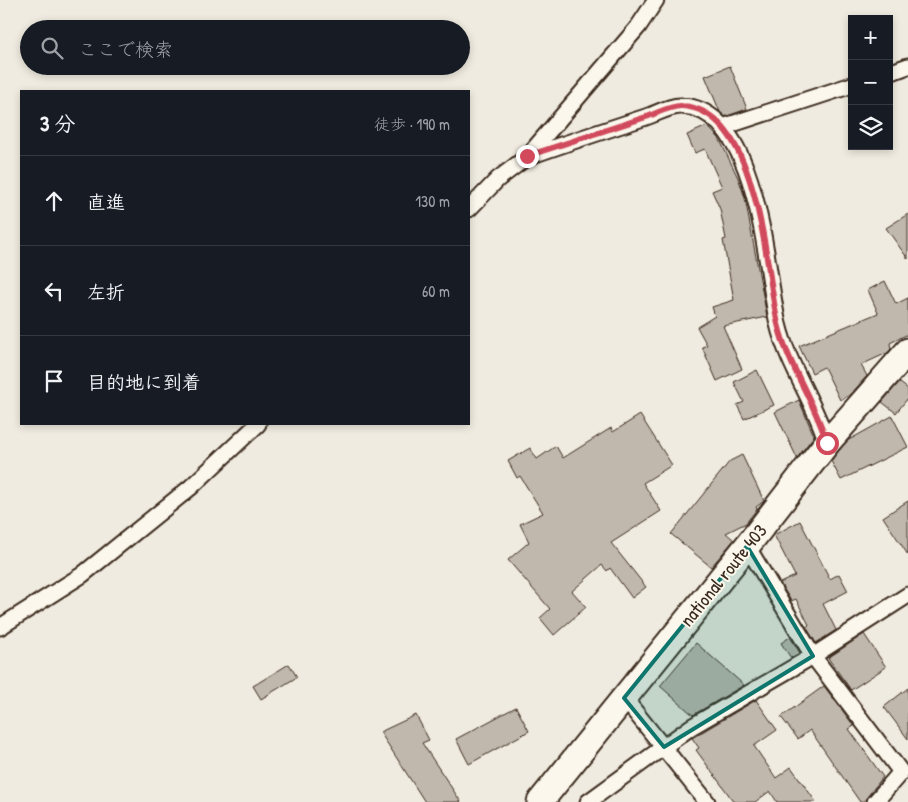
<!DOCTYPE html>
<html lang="ja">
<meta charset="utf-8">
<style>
:root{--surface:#171b24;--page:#242831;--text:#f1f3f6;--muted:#9ea1a6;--line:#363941}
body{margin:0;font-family:"Patrick Hand","Klee One",sans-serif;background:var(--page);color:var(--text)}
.controls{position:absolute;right:15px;top:15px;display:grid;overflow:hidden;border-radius:0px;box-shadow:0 2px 8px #0003}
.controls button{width:45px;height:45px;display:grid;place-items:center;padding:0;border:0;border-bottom:1px solid var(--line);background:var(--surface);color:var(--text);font:25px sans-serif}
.stop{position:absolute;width:15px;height:15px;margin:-11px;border:4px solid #d1495b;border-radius:50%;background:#fff}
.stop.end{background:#d1495b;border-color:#fff;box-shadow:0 1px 5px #0008}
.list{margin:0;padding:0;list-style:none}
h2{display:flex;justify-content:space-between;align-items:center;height:65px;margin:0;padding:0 20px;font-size:21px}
h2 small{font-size:16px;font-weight:400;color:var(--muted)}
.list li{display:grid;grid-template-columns:32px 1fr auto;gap:15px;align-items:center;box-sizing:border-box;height:90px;padding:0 20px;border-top:1px solid var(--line)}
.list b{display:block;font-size:19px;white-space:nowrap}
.list em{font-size:16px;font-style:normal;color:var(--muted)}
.icon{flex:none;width:28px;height:28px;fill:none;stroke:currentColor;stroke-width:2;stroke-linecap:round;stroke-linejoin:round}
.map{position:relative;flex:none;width:908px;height:802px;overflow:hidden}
.search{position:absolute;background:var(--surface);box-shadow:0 2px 8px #0003;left:20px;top:20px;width:450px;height:55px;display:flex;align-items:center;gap:12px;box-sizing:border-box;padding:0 18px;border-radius:28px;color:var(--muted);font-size:19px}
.panel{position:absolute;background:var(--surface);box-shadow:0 2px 8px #0003;left:20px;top:90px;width:450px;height:335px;border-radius:0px}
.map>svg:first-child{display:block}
</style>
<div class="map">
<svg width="908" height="802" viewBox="0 0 908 802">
<rect width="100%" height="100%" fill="#f0ebe0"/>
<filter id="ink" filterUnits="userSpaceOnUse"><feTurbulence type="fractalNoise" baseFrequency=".02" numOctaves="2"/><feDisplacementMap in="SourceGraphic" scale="10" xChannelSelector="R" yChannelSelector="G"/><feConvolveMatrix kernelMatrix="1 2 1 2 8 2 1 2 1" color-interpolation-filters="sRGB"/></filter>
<g filter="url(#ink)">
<g fill="#c0b8ad" stroke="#3b2a1e">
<polygon points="730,66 747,109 724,117 720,112 705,76"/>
<polygon points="707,126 719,138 739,180 745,198 767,317 723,326 742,369 717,381 702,347 707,345 697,327 715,316 712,307 734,300 723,240 726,239 720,209 712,191 722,187 705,149 695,153 687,135"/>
<polygon points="908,214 908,259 886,228"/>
<polygon points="885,281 896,304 908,298 908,334 890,343 891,349 887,353 861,365 867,376 850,395 840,400 824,367 812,373 799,346 878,313 868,290"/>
<polygon points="757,370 774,405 744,419 737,405 744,402 734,382"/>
<polygon points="899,382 908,389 908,398 896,413 882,402"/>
<polygon points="799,400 814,436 797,458 775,412"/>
<polygon points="640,415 672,465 643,483 661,511 611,543 646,587 632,598 610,568 607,571 602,565 572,591 586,607 554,635 540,618 550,609 508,560 529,542 520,524 543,513 520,476 517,478 508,461 530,448 537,459 556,446 563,458 611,428 613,432"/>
<polygon points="892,416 908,447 841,480 831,461 838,452 847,441"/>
<polygon points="742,455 764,501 756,507 757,509 746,523 726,533 734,540 711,567 671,534 730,461"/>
<polygon points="908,501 908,555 883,517"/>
<polygon points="800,521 830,579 839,574 848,591 823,604 836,630 816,643 806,627 809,625 796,599 791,601 780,583 795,576 774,535"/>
<polygon points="864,634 886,667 851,690 828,658"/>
<polygon points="790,637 800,653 791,658 781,643"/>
<polygon points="696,643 744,685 693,715 660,686"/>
<polygon points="289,664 297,677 261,699 253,686"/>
<polygon points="824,686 854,726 849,729 883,777 863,802 860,802 810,730 798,739 781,717"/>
<polygon points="908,688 908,739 884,707"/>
<polygon points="756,700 777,730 754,746 776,778 791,767 816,802 777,802 770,791 755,802 734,802 696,750 699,748 692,738"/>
<polygon points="516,707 529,731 469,764 456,739"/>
<polygon points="416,715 429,740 422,743 461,802 425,802 380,732"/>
</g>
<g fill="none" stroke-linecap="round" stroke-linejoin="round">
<g stroke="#3b2a1e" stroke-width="19">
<g id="minor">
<polyline points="889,73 908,66"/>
<polyline points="723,127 852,85"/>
<path d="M527,157C566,143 606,130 646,117C656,114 671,105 682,106C760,110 765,269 778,324C788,366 815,402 827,443"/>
<polyline points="469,209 498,179 527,157 638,27 656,0"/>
<polyline points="747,546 813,656 901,772 875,802"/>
<polyline points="0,627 82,575 191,487 258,424"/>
<polyline points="624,698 707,802"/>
<polyline points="588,802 691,727 813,656 908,595"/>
</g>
</g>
<g stroke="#3b2a1e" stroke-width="29">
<polyline id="trunk" points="540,802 747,546 827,443 908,351"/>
</g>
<use href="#minor" stroke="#fbf7ec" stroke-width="15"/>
<use href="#trunk" stroke="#fbf7ec" stroke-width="25"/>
</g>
</g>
<g fill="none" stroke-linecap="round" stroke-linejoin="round" filter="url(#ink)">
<path stroke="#d1495b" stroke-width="6" d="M527,156C566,143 606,130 646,117C656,114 671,105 682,106C760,110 765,269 778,324C788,366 815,402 827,443"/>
</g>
<path fill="#0f766e" fill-opacity="0.2" stroke="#0f766e" stroke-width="4" stroke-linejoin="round" d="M747,546L813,656L664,747L624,698Z"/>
<g text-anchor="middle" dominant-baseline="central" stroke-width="4" stroke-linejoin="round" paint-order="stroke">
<g font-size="19" fill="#3b2a1e" stroke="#fbf7ec">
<text transform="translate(723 575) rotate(-51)">national route 403</text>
</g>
</g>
</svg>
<div class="controls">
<button>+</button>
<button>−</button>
<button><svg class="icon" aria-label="layers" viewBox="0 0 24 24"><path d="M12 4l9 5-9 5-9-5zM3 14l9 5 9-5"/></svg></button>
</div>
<div class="stop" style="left:827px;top:443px"></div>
<div class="stop end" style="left:527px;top:156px"></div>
<div class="search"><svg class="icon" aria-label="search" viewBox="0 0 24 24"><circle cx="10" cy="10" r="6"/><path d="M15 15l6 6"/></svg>ここで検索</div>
<section class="panel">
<h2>3 分<small>徒歩 · 190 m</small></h2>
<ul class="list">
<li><svg class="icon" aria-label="ahead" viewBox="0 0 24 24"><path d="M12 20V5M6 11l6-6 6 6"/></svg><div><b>直進</b></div><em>130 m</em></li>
<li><svg class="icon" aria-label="left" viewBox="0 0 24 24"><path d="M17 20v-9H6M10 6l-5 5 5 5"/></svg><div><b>左折</b></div><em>60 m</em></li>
<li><svg class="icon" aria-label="arrive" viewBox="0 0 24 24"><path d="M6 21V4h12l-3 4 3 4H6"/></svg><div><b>目的地に到着</b></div></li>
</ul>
</section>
</div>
